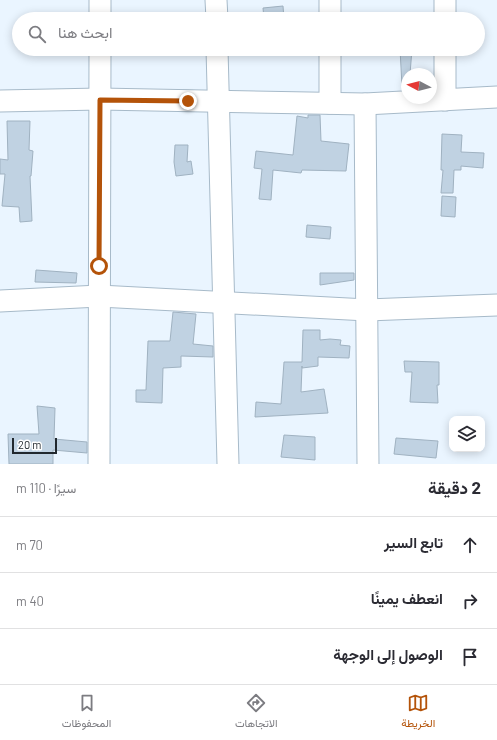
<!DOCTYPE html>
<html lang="ar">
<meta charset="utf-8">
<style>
:root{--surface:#fff;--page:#f7f7f7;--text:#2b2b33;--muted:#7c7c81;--line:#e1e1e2;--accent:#b45309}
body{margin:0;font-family:Barlow,Vazirmatn,sans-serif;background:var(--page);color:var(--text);direction:rtl}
.controls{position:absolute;right:12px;bottom:12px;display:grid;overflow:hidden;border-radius:8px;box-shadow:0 2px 10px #0003}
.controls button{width:36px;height:36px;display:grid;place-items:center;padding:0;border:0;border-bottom:1px solid var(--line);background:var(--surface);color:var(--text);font:20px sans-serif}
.compass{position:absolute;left:401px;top:68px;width:36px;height:36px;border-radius:50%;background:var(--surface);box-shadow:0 2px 10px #0003;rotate:277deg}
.scale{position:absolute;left:12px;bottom:10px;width:45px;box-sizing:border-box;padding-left:4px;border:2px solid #21282e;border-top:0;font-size:11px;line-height:14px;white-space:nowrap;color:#21282e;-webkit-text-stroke:3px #fff;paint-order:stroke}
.stop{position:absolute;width:12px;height:12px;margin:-9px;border:3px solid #b45309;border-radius:50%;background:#fff}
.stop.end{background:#b45309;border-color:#fff;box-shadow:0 1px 4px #0008}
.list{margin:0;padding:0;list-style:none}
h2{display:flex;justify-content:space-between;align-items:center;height:52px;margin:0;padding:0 16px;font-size:17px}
h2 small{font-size:13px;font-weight:400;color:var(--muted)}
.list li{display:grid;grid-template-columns:26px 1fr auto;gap:12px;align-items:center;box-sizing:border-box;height:56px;padding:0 16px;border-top:1px solid var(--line)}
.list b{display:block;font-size:15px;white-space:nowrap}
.list em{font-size:13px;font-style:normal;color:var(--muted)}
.icon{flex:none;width:22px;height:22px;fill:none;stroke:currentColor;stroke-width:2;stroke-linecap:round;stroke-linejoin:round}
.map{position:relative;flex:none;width:497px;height:464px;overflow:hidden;direction:ltr}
.search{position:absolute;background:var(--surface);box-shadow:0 2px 10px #0003;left:12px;right:12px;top:12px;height:44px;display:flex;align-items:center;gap:10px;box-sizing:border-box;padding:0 14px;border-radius:22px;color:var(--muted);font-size:15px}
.sheet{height:220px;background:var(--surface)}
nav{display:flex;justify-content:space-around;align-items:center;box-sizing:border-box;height:56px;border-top:1px solid var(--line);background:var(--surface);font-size:11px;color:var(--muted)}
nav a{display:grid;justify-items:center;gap:2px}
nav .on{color:var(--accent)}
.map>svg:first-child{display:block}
</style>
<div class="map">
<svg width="497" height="464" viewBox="0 0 497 464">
<rect width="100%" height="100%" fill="#eaf5ff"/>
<g fill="#c0d2e2" stroke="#a0b2c1">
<polygon points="283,6 284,19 264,19 263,8"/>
<polygon points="400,49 412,49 410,74 407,74 407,86 402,86"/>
<polygon points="308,115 320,115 321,141 349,144 346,171 302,170 301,173 273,170 271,200 259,199 262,169 254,168 256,151 293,155 297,116 308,118"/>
<polygon points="7,121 30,121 29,150 33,151 31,176 30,176 32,221 20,222 19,207 2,206 5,174 0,174 0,159 8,160"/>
<polygon points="442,134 462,135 461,152 484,153 483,168 461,166 461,170 454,170 453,193 441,193 443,170 441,170"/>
<polygon points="175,145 188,145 187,162 191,161 193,174 176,176 174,162"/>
<polygon points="442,196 456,197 455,217 441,216"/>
<polygon points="307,225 331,227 330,239 306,237"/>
<polygon points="36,270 77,273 76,283 35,282"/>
<polygon points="320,273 354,273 354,280 320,285"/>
<polygon points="173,312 196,314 193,344 213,346 213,357 181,356 181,367 163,368 162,403 136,402 136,390 146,390 148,341 170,341"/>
<polygon points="303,330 320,330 320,340 330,339 341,340 340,345 350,346 349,358 318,357 318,366 302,368 302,366 301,392 324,389 328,413 255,417 256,402 281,404 284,362 302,362"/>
<polygon points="404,361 439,362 439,385 437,385 438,403 410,402 412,372 405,372"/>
<polygon points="37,406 55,408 54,439 87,442 87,453 53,450 53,464 9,464 8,434 39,434"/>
<polygon points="284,435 315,437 315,460 281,457"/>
<polygon points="396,438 438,441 436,458 394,454"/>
</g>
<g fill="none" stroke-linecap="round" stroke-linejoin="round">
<g stroke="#a7bac9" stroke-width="23">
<g id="minor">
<polyline points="216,0 217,19"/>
<polyline points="100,19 100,0"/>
<polyline points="330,19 330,0"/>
<polyline points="445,19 445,0"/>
<polyline points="217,49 228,464"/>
<polyline points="445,100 445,49"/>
<polyline points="0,101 100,99 365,104 497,97"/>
<polyline points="330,103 330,49"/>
<polyline points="365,104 368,464"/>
<polyline points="0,301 99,296 367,310 497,305"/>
<polyline points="99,464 100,49"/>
</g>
</g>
<use href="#minor" stroke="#fff" stroke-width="21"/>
</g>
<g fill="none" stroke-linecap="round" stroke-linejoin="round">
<polyline stroke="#b45309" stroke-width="5" points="99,266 100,100 188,101"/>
</g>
</svg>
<div class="controls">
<button><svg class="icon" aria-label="layers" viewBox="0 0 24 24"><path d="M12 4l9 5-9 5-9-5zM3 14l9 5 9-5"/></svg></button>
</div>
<svg class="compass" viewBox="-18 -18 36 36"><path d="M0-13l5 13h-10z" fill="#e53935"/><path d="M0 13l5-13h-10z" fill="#7c7c81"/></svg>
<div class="scale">20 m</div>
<div class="stop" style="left:99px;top:266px"></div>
<div class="stop end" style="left:188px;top:101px"></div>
<div class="search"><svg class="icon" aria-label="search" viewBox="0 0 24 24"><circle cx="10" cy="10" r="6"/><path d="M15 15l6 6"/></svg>ابحث هنا</div>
</div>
<section class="sheet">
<h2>2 دقيقة<small>سيرًا · 110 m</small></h2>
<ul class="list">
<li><svg class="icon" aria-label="ahead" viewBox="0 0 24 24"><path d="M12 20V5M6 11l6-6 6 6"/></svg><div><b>تابع السير</b></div><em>70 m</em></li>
<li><svg class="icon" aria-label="right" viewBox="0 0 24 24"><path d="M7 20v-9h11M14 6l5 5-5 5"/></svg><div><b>انعطف يمينًا</b></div><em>40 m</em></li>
<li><svg class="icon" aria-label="arrive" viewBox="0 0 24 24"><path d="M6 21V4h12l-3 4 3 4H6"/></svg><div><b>الوصول إلى الوجهة</b></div></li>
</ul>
</section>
<nav>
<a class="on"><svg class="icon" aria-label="map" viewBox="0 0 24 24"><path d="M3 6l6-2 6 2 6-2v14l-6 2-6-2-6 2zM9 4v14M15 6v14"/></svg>الخريطة</a>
<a><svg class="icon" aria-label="directions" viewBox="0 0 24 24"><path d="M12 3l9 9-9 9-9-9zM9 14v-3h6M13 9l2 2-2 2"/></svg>الاتجاهات</a>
<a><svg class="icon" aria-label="saved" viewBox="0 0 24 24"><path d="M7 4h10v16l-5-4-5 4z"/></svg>المحفوظات</a>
</nav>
